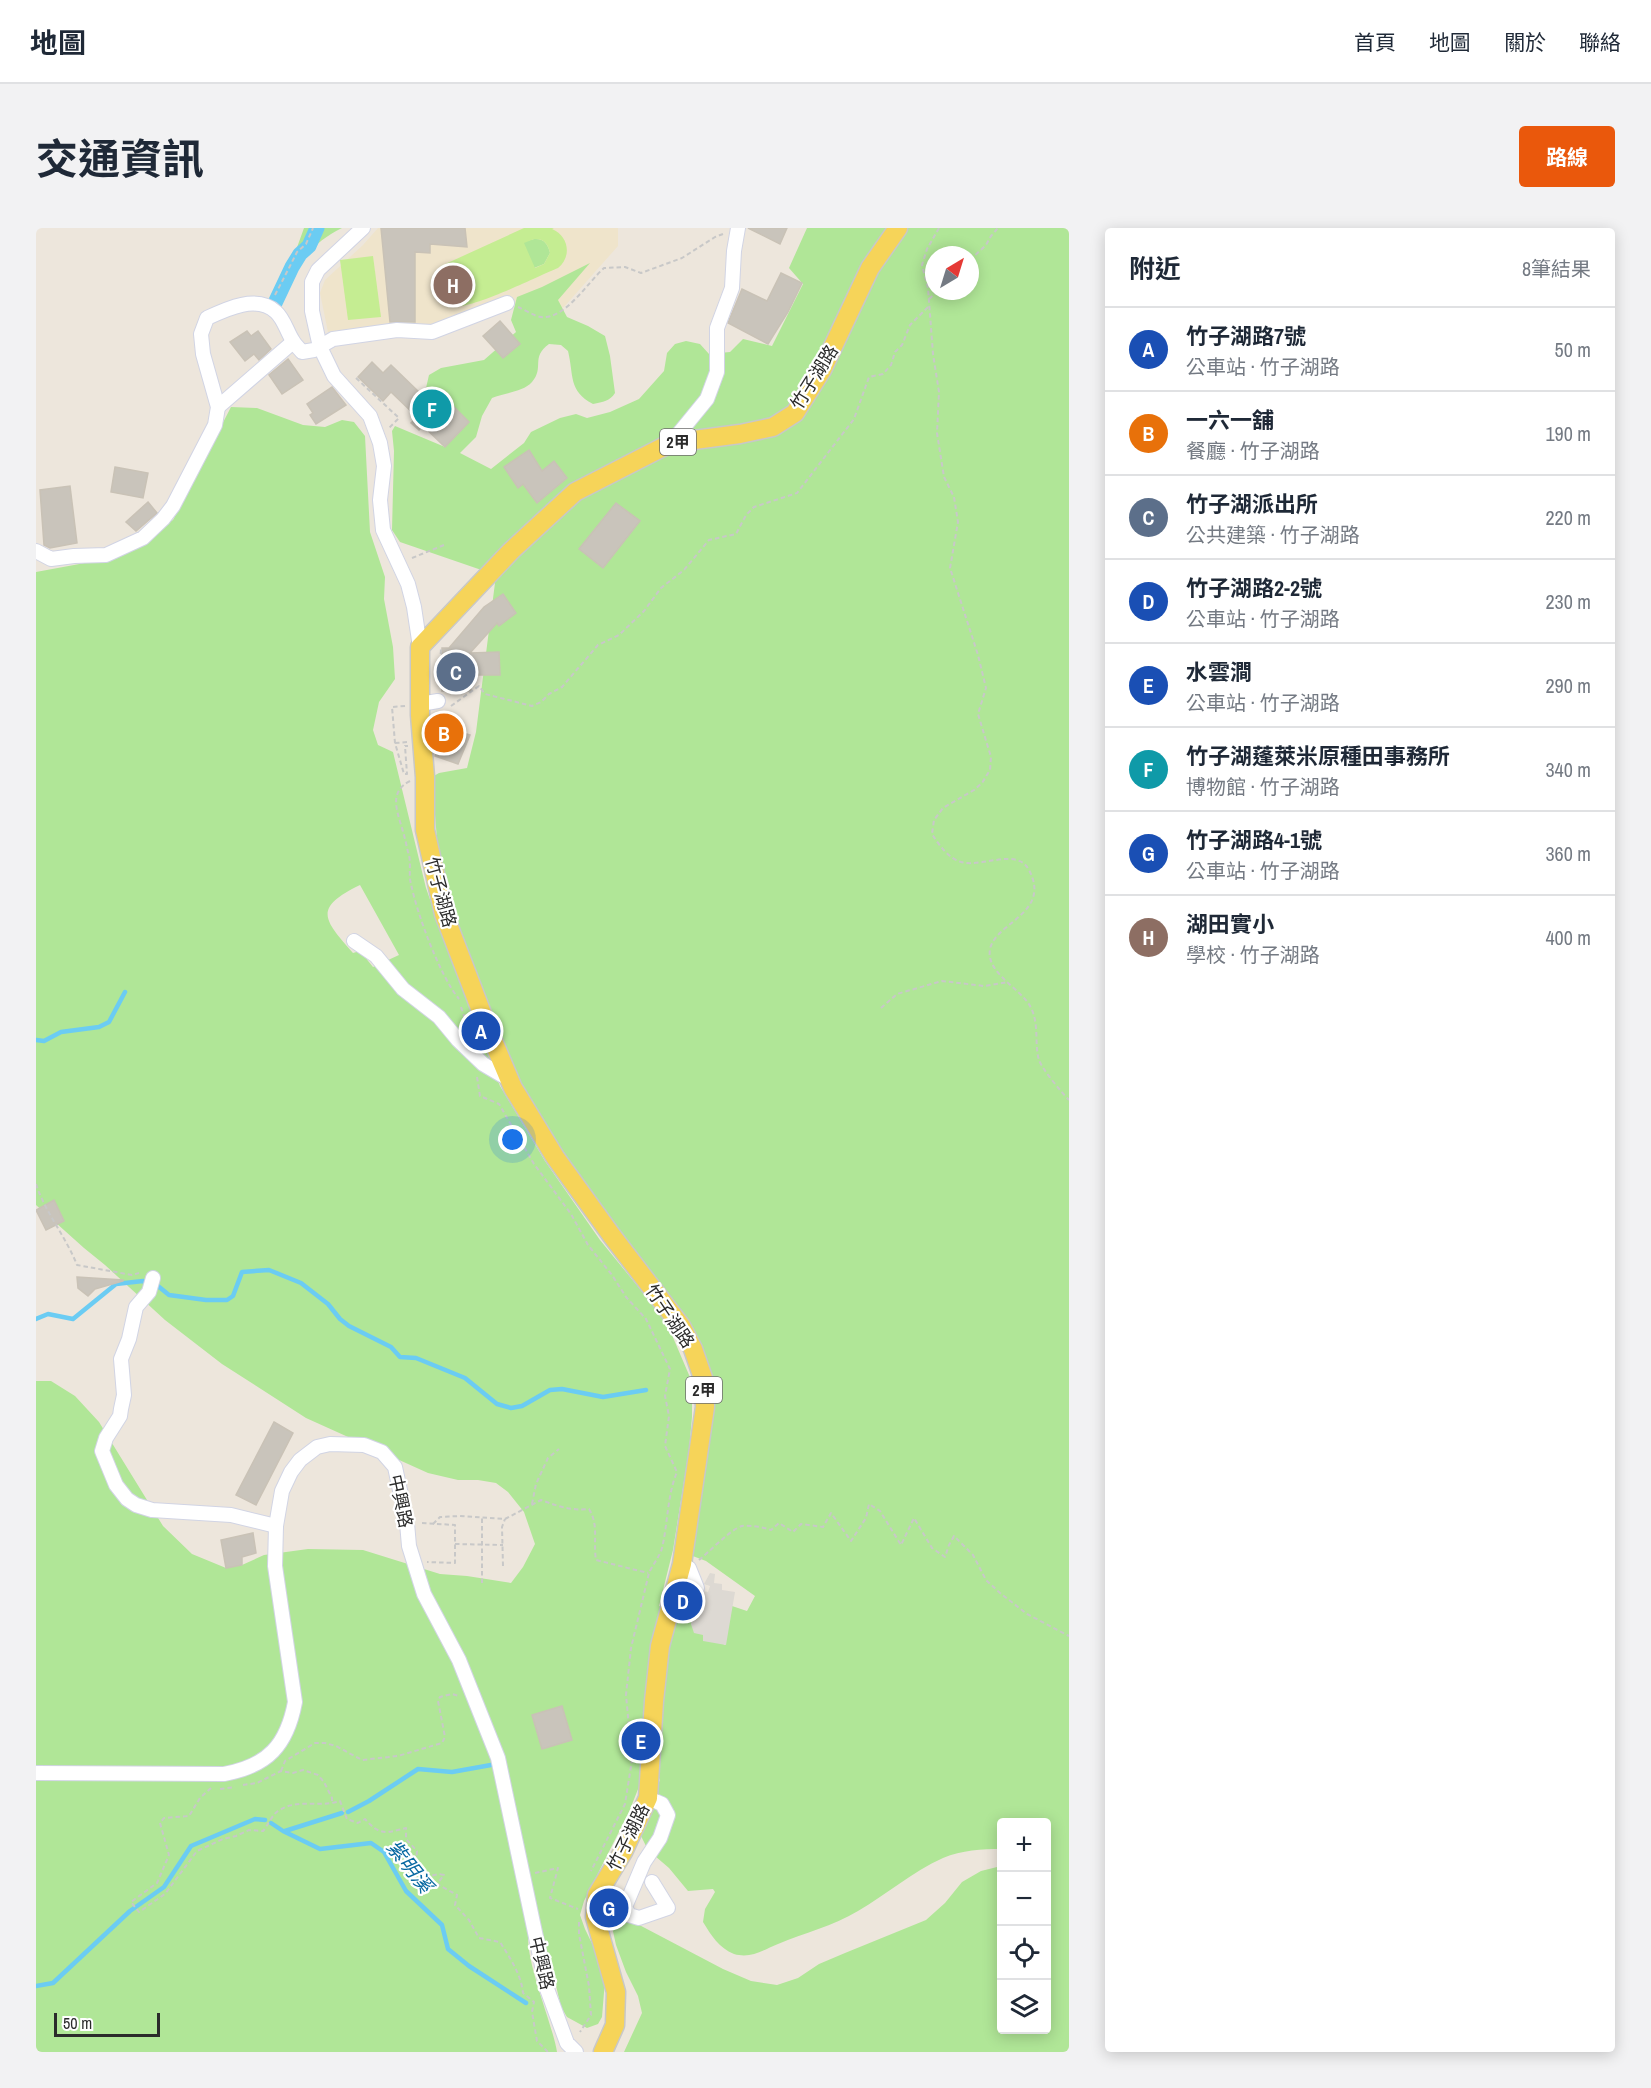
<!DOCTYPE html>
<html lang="zh-TW">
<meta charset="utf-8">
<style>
:root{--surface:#fff;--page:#f2f2f3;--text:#1f2937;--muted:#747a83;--line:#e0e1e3;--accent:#ea580c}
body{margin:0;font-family:"Archivo Narrow","Noto Sans TC",sans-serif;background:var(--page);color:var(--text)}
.controls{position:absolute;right:18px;bottom:18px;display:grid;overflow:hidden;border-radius:6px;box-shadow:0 3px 15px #0003}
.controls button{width:54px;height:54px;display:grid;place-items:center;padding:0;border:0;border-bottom:2px solid var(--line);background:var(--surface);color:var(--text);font:30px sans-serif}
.compass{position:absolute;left:889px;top:18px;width:54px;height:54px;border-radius:50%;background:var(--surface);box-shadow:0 3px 15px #0003;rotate:38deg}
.scale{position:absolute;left:18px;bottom:15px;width:106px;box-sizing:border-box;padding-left:6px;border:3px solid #2b2b2b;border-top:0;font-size:16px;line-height:21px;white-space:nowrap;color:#2b2b2b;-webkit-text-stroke:4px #fff;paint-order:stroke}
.you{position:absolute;left:477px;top:912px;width:21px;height:21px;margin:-15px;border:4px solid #fff;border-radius:50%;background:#1a73e8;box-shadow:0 0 0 9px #1a73e833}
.badge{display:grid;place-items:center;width:39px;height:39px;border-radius:50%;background:var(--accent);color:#fff;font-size:20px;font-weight:700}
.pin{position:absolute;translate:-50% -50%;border:3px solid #fff;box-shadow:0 2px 6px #0006}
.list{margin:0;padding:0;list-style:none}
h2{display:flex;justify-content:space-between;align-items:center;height:78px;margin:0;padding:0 24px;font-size:26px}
h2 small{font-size:20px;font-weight:400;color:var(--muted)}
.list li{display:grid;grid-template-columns:39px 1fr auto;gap:18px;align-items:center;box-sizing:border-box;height:84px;padding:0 24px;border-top:2px solid var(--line)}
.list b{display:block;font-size:22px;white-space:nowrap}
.list p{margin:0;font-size:20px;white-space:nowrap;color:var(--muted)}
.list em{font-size:20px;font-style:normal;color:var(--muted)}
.icon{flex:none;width:33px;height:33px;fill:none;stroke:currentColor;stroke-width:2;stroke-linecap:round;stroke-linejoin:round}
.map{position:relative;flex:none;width:1033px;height:1824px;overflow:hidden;border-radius:6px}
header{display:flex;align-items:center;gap:36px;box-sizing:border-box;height:84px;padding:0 30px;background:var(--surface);border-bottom:2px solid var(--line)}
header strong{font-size:28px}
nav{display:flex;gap:33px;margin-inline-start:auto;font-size:21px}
.intro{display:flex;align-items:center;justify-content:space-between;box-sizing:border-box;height:144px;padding:0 36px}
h1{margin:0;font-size:42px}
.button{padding:15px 27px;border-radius:6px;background:var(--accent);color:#fff;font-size:21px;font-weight:700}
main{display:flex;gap:36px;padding:0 36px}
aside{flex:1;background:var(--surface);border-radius:6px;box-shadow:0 3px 15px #0003}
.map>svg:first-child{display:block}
</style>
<header>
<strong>地圖</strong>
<nav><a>首頁</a><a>地圖</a><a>關於</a><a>聯絡</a></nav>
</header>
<div class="intro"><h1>交通資訊</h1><a class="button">路線</a></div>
<main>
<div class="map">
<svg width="1033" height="1824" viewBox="0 0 1033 1824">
<rect width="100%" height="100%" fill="#ede6dc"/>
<polygon fill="#efe4cb" points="342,0 582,0 582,18 528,79 514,85 501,85 467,70 398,99 390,96 379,96 298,106 292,104 284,65 289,52 327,17"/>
<g fill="#b0e697" fill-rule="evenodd">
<path d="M268,0H306C282,11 267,30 250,50Z"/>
<path d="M771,0H1033V1824H588L606,1785L602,1768L590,1744L580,1717L574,1690L578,1676L583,1678L590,1690L687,1741L715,1753L741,1757L762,1750L783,1736L809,1725L890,1692L909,1675L926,1654L945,1643L965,1638L966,1802H1011V1594H966L965,1621C946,1621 926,1622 907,1630C876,1644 851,1666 822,1683C797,1698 768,1705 742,1716C727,1722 715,1731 698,1726C683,1720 675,1707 667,1694L669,1681L679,1664L677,1661L652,1663L633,1640L612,1622L605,1608L609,1588L624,1552L618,1540L606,1551L593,1584L548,1673L544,1687L549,1701L564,1732L569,1752L566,1789L562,1796L551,1800L531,1789L525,1779L515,1736L506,1710L494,1700C484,1722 517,1796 521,1824H0V1153H15L39,1168L63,1194L127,1298L156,1326L190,1340L206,1337L228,1327L272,1321L327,1322L404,1346L431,1348L475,1355L487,1339L499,1316L488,1284L472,1264L460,1255L442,1252H422L392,1245L270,1190L186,1136L129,1092L69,1037L48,1020L0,977V344L76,330L137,292L195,179L221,180L267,197L289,199L306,192L318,194L329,208L334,304L349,349L348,371L357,419L359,451L343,474L337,502L342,517L357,524L390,660L404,700L464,858L509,933L564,1012L630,1093L656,1154V1189L653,1222L637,1322L623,1378L657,1387L655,1396L658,1400L689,1417L696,1378L711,1383L719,1368L670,1333L654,1327L676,1192V1162L582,1005L525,925L485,858L425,712L402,624L396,549L403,545L431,540L440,504L460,347L364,314L356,302L358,223L356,203L359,198L409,219L433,194L407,169L405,171L390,160L393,147L405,140L448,132L480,104L475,92L481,69L506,59L554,35L522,72L531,89L552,98L569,108L574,128L579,165C574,173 567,174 557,176C532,163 538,147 532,123L525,117L513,116C494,130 509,139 496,154C487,164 468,165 456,170L446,188L440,209L424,225L455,241L488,215L495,204L524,190L540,186L551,190L574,184L603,171L628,143L631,125L639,116L650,113L664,116L673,126L694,124L707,111L736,118L767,56L753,40ZM898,27H934V63H898ZM324,657L363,727L337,739L324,723L317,725C287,691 277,680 324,657Z"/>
<path d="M498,11C508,10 512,16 514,25L508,36L498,40L487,14Z"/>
<path d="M424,41L435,66C413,77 398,49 424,41Z"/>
</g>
<g fill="#c5ed92" fill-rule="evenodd">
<path d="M488,0H518L516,1C533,8 536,29 522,40C502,48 433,83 416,78C409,76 406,71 403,65C399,55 400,47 405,38ZM498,11C508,10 512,16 514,25L508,36L499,40L488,15ZM424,41L435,65C414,78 398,49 424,41Z"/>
<polygon points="337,28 345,89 312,92 304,32"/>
</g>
<polygon fill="#ddd9d3" points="674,1345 679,1346 678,1355 686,1356 686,1362 699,1364 690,1417 667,1413 667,1407 658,1405 655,1396 662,1362 672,1364 674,1358 668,1356"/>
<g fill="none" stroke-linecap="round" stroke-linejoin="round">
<g stroke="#6bccf3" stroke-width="4.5">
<polyline points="0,812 8,813 25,804 63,799 73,794 89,764"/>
<polyline points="0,1091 12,1086 37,1091 80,1056 107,1053 122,1058 133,1067 170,1072 191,1072 197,1068 206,1044 233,1042 265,1055 292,1076 304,1091 313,1098 355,1119 364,1129 380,1130 429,1150 461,1176 475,1180 486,1178 514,1162 526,1161 567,1169 610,1162"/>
<polyline points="312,1584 333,1573 382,1541 416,1544 455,1537"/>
<polyline points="235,1595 247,1603 284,1621 335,1615 348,1624 370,1663 406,1697 412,1721 433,1738 490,1775"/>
<polyline points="249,1603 306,1585"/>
<polyline points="0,1758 17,1755 94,1683 128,1659 155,1618 219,1591 229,1592"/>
</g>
<polyline stroke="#6bccf3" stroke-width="15" points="239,75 256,39 264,26 273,18 281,0"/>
</g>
<g fill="#c9c4bb" stroke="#c9c2b6" stroke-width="1.5">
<polygon points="345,0 429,0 431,19 394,16 394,25 379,24 379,94 354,94"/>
<polygon points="712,0 751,0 744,16"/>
<polygon points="745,45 766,55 752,84 732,116 692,95 706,61 731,73"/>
<polygon points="464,93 484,116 467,130 447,108"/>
<polygon points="211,103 215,108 222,103 235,121 223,132 218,126 209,133 194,114"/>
<polygon points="252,131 267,152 246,166 233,147"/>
<polygon points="336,134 347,145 355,137 384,165 390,160 405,171 407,168 433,194 409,219 387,198 383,202 375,195 381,189 355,164 347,173 322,149"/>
<polygon points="296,159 310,177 280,196 274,187 277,185 271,176"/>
<polygon points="493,222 506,243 518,233 531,250 501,275 487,256 482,260 468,239"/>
<polygon points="79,239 112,245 107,270 75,264"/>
<polygon points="34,258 41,315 14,320 8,317 4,262"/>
<polygon points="112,274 121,285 100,303 90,294"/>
<polygon points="580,275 604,293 567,340 543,321"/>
<polygon points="467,366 480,385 463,398 461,395 434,425 463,424 464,447 435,447 435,463 406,463 406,420 413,420 448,379"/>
<polygon points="408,499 434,507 422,536 399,528"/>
<polygon points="18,972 28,993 10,1002 0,982"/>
<polygon points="41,1049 87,1052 87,1053 59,1061 52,1068 42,1060"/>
<polygon points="238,1194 257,1205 220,1277 200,1267"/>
<polygon points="217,1305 220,1325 206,1329 206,1337 190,1340 185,1312"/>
<polygon points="526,1478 536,1512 506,1521 496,1487"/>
</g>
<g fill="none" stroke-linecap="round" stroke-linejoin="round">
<g stroke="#d1d4e4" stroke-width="16">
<g id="minor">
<polyline points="327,0 282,42 276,54 276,83 284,119 298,148 334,188 344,215 348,238 344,272 347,302 372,356 378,379 384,419"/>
<polyline points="182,179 257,114"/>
<polyline points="635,215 671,171 681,144 681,100 696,60 698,23 702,0"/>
<path d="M0,323L15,331L38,328L70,327L107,310L127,291L137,278L179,197L182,179L167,126L165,106L171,90C190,81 221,66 240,84C248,91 251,104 257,113C259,117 263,120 266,124L278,122L297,111L361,102L396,104L471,75"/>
<polyline points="384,476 402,473"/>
<polyline points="318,713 340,728 367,761 403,789 422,812 447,836 474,852"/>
<polyline points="117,1050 113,1064 100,1079 93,1111 85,1131 88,1167 85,1181 84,1188 70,1210 66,1223 80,1257 91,1271 100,1277 116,1282 195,1287 240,1298"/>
<polyline points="646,1336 653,1340 661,1360"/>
<path d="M0,1545L188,1546C232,1538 251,1517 259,1474L239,1338L240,1298L246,1263L255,1244L264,1232L281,1219L294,1216L328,1217L346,1224L359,1239L371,1295L373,1318L388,1366L423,1432L462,1530L511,1761L531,1815L540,1824"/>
<polyline points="612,1570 626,1576 632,1587 624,1610 608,1634 589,1679 593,1687 603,1690 632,1680 616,1654"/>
</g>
</g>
<g stroke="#c8c8c8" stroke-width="21">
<polyline id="major" points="567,1824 579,1797 580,1764 559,1689 561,1667 587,1624 612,1570 618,1473 624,1418 646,1336 669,1179 667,1150 657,1121 645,1098 576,1008 519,929 477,860 452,801 408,686 389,602 389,549 384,487 384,419 475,323 539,264 635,215 704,206 737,199 759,185 786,142 834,40 862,0"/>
</g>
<g stroke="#c8c8c8" stroke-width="2" stroke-dasharray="4.5 3" stroke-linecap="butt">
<path d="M903,0L891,21L886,37L892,60L897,126L903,164L901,205L908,249L918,269L922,294L914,340L942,427L950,460L942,486L955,529L954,542L946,555L938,562L907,580L898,592L896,606C903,617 912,630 925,634C946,640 981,619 993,642C1018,689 948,696 954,729C957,748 985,762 994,778C1004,796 998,817 1003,832C1006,841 1026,865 1033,872"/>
<polyline points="934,32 950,17 955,8 962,0"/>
<polyline points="239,67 254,38 261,24 270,16 277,0"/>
<polyline points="893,71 902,63"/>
<path d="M482,79C489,82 498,88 505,89C529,92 552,54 568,40L589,39L605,45L646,30L679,9L687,6"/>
<polyline points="320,150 363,190 353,200"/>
<polyline points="376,330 408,317"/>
<polyline points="404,441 405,420"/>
<polyline points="369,478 356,479 359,515 368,546 371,546 369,518 372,518"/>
<polyline points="415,478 443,458 449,466 496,478 505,474 513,466 526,459 562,417 583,407 608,383 625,360 648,342 673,312 700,306 710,287 718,279 761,265 818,191 833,149 847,146 855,137 859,124 866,117 874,97 893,78"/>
<polyline points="359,515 372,514"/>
<path d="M374,553C354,563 360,580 365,597C368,606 370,615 372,624C376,634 372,645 375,656C381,686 404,748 423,771"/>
<polyline points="425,779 433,802"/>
<polyline points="845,780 861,766 906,753 948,758 972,754"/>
<path d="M441,849L444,868L463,876L498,936L535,986L552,1017L576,1047L590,1069L610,1091L634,1141L629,1168L633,1188L629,1218L641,1244C631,1268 632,1295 626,1320C624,1328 617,1336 613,1345L595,1420L590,1467L596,1532L589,1576L555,1643"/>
<path d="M0,956C9,984 30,1009 41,1037L96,1047L103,1045"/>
<polyline points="496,1276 500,1256 512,1230 523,1221"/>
<polyline points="386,1295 419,1297 419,1335 391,1334"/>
<path d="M397,1296L404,1289L424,1288L469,1291L505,1272C522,1278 534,1283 553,1281C563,1297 557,1313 560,1332L612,1345"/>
<polyline points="419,1316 467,1317"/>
<path d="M663,1332C673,1324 695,1301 706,1298C714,1297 727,1299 735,1302L743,1295L757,1304L765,1296L787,1299L795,1285L815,1313L830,1290L833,1276L844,1283L865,1317L878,1290L896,1320L909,1329L913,1317L918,1308L937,1327L950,1352L964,1365L991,1386L1033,1408"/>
<polyline points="467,1338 466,1299 469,1291"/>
<polyline points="446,1355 446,1290"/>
<polyline points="245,1543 249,1533 279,1515 289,1515 300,1518 326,1532 362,1528 406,1515 409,1509 402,1473 404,1469 416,1466 423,1468"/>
<polyline points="207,1557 221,1555 245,1543 257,1545 267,1542 282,1547 288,1554 296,1570 296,1575"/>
<path d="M175,1560L164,1570L153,1588L128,1590L124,1595L133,1627L121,1655L95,1674L103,1684L129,1666L161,1623L187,1611L200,1608L213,1602L227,1603C232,1597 236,1587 242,1583C261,1570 283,1580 304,1573L311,1591L322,1595L329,1591C344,1608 350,1605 370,1600V1611L381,1623L379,1645L380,1651L403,1646L408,1647L401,1656L421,1667L419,1677L433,1692L443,1710L464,1714C474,1730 485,1746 487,1765L498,1774L496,1784L501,1813L512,1824"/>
<polyline points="184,1561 199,1559"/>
<polyline points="499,1645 522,1640 514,1670 542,1681"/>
<polyline points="543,1694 543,1706 553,1758 555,1787 544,1804"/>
</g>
<use href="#minor" stroke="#fff" stroke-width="14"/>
<use href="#major" stroke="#f6d459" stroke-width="18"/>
</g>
<g text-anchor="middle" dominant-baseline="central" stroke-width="4.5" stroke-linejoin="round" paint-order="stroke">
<g fill="#fff" stroke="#6b6b6b" stroke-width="1.5">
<rect x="624" y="201" width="36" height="26" rx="4.5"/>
<rect x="650" y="1149" width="36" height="26" rx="4.5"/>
</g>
<g font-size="16" font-weight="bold" fill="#2b2b2b">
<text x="642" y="214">2甲</text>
<text x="668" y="1162">2甲</text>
</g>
<g font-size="18" fill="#2b2b2b" stroke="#fff">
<text transform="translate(778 149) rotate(-58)">竹子湖路</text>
<text transform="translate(405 664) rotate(75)">竹子湖路</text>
<text transform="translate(634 1088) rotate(56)">竹子湖路</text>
<text transform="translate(365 1273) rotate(78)">中興路</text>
<text transform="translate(592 1609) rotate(-64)">竹子湖路</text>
<text transform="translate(506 1735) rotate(77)">中興路</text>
</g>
<g font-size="20" font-style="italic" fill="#0869a1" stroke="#fff">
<text transform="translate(374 1638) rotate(52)">紫明溪</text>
</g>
</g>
</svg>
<div class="controls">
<button>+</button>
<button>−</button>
<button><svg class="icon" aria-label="locate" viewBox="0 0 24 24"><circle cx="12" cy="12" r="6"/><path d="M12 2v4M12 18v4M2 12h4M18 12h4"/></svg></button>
<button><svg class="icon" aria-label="layers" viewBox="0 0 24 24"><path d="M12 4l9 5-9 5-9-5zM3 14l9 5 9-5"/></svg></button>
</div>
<svg class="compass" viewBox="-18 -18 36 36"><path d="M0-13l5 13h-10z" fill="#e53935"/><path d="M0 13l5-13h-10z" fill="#747a83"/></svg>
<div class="scale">50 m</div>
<div class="you"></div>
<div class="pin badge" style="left:445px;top:803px;background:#1a4fb4">A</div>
<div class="pin badge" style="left:408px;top:505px;background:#e8710a">B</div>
<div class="pin badge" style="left:420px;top:444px;background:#5c6f8a">C</div>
<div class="pin badge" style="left:647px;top:1373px;background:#1a4fb4">D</div>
<div class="pin badge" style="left:605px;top:1513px;background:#1a4fb4">E</div>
<div class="pin badge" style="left:396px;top:181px;background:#0f9aa8">F</div>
<div class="pin badge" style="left:573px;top:1680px;background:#1a4fb4">G</div>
<div class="pin badge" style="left:417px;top:57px;background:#8d6e63">H</div>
</div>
<aside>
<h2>附近<small>8筆結果</small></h2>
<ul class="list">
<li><span class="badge" style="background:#1a4fb4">A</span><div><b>竹子湖路7號</b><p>公車站 · 竹子湖路</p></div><em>50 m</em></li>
<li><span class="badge" style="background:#e8710a">B</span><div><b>一六一舖</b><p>餐廳 · 竹子湖路</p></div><em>190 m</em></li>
<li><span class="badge" style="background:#5c6f8a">C</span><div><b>竹子湖派出所</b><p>公共建築 · 竹子湖路</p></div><em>220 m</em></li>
<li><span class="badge" style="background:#1a4fb4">D</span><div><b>竹子湖路2-2號</b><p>公車站 · 竹子湖路</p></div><em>230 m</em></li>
<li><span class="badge" style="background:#1a4fb4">E</span><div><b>水雲澗</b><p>公車站 · 竹子湖路</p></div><em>290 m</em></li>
<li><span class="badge" style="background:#0f9aa8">F</span><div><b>竹子湖蓬萊米原種田事務所</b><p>博物館 · 竹子湖路</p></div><em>340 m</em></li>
<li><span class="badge" style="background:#1a4fb4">G</span><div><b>竹子湖路4-1號</b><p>公車站 · 竹子湖路</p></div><em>360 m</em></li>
<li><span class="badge" style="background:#8d6e63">H</span><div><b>湖田實小</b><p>學校 · 竹子湖路</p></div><em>400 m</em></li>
</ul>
</aside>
</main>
